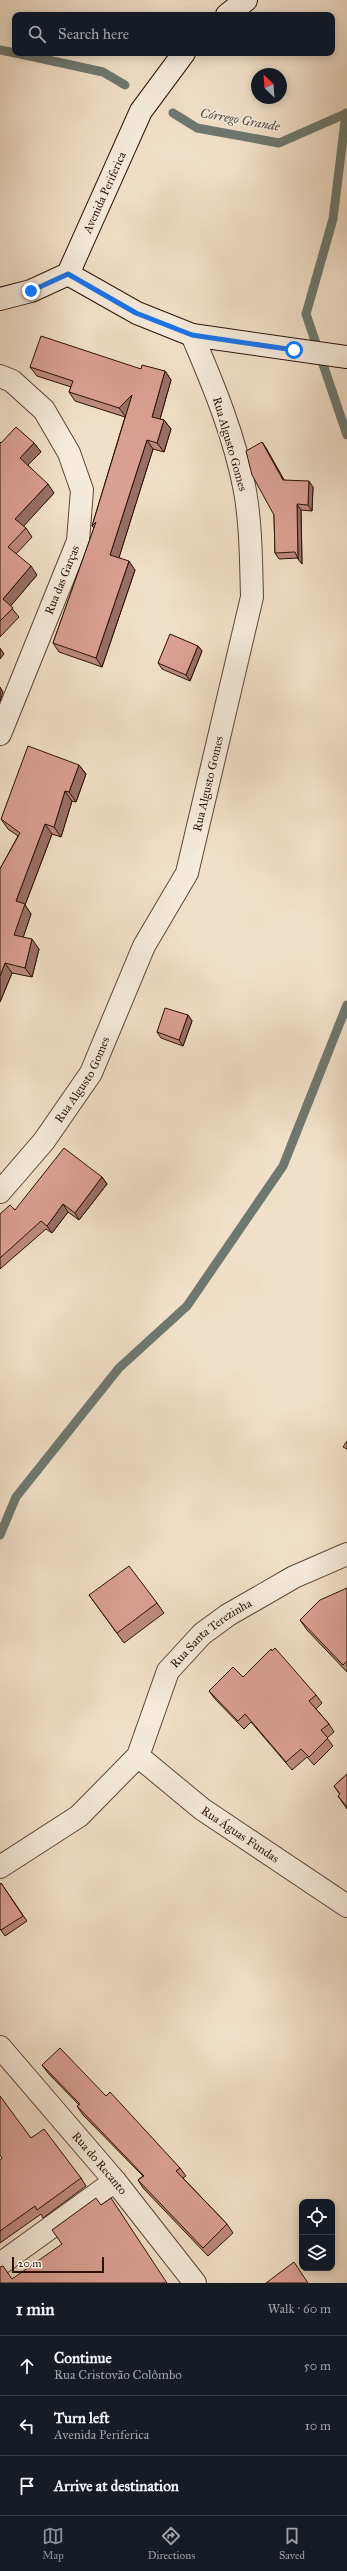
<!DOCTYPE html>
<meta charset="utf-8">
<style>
:root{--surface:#171b24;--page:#242831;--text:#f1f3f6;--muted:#9ea1a6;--line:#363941;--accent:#8c9099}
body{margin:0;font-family:"IM FELL Great Primer",serif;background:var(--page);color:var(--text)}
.controls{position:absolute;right:12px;bottom:12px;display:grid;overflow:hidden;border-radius:8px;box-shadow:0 2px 10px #0003}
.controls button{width:36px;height:36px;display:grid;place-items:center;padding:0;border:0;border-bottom:1px solid var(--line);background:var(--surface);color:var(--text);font:20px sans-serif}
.compass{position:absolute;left:251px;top:68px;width:36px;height:36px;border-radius:50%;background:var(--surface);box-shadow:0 2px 10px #0003;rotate:335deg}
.scale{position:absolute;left:12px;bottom:10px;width:92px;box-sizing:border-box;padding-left:4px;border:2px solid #2b1107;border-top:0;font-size:11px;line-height:14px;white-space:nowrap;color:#2b1107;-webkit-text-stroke:3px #f6ebdc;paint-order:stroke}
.stop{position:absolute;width:12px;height:12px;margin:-9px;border:3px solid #1a73e8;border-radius:50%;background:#fff}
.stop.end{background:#1a73e8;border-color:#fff;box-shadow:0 1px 4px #0008}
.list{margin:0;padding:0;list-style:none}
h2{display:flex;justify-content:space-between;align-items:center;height:52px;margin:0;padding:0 16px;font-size:17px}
h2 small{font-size:13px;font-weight:400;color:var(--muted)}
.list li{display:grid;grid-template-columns:26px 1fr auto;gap:12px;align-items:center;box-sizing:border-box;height:60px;padding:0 16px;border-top:1px solid var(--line)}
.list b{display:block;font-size:15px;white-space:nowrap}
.list p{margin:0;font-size:13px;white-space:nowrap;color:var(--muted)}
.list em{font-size:13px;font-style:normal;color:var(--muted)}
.icon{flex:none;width:22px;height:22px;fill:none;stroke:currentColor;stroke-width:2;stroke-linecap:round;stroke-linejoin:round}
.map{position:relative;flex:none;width:347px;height:2283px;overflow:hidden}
.search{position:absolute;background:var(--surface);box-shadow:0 2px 10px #0003;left:12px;right:12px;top:12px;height:44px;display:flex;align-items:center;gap:10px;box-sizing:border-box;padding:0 14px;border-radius:8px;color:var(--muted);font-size:15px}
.sheet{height:232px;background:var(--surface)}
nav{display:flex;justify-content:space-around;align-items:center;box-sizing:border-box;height:56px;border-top:1px solid var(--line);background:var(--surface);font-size:11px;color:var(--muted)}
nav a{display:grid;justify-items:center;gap:2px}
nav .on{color:var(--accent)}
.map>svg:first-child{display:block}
</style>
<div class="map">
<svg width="347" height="2283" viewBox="0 0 347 2283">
<rect width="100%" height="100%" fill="#f1e0c9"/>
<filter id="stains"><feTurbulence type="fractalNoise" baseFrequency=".005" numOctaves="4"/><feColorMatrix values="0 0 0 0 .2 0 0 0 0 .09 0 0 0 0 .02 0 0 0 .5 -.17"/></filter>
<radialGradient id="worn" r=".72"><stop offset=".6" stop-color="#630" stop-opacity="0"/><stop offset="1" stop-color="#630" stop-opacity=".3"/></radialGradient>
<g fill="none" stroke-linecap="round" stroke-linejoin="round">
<g stroke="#6e786f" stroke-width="9">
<polyline points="0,50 15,53"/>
<polyline points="16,53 103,72 125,85"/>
<polyline points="173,113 197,128 279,143 347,113"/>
<polyline points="346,113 333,219 306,314 347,435"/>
<polyline points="0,1535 16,1497 119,1368 187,1306 283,1166 347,1005"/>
</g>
<g stroke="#5c4538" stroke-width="24">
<g id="street">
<polyline points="0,376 12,381 44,410 69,453 82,490 78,541 0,734"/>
<path id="s1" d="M0,1192L44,1141L91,1073L144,946L187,873L252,597C251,562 251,525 245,491C235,437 213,384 192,335"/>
<path id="s2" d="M138,1756L202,1809L347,1906"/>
<path id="s3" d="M0,1867L79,1816L138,1756L168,1671L202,1634L228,1615L294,1577L347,1554"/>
<path id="s4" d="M0,2047L115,2181L195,2283"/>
<polyline points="0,2264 115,2181"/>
</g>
</g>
<g stroke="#2b1107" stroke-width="24">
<g id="secondary">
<polyline points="227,15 246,0"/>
<polyline points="68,274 137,313 192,335 347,357"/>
<path id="s5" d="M0,299L31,291L68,274L141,111L184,53"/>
</g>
</g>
<use href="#street" stroke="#f6ebdc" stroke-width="22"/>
<use href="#secondary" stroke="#f6ebdc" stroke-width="22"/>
</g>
<g fill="#bc8a80" stroke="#2b1107">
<polygon points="30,367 141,369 165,371 171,380 160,419 164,420 171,429 164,452 153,449 119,557 135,570 102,667 59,652 53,643 94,528 92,526 125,417 75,401 69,392 71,387 37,376"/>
<polygon points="0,442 1,443 34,443 41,452 28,465 54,493 23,526 26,528 32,537 16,554 37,575 10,606 19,617 0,637"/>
<polygon points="262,442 266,448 284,480 313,487 312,511 301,510 302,564 298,558 279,559 275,553 274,515"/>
<polygon points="198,646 202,651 190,681 162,669 158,663"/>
<polygon points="79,765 86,774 76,802 72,801 61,837 52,834 25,905 31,914 23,937 39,949 32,977 12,973 0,1002 0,869 18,836 8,829 1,819"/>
<polygon points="188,1015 192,1021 183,1046 161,1038 157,1032"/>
<polygon points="102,1177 107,1184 79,1220 68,1212 52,1233 46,1229 0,1269 0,1214 15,1210"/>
<polygon points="347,1588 347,1672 307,1630 300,1620"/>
<polygon points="89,1595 157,1603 164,1613 124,1643"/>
<polygon points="243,1677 316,1695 322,1703 316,1709 329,1724 334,1732 327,1738 333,1746 314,1765 307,1757 292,1770 251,1722 244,1729 215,1699 209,1691"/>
<polygon points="347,1774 347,1809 338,1796 340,1795 334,1786"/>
<polygon points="1,1883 27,1921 5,1936 0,1929"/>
<polygon points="42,2065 106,2096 180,2168 186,2176 183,2178 227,2224 233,2233 208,2256 143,2188 138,2180 143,2176 83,2115 77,2106 79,2105 48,2073"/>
<polygon points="31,2138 81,2178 86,2186 43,2218 41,2214 0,2243 0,2160"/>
</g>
<g fill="#997068" stroke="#2b1107">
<polygon points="165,371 171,380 158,426 152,417"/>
<polygon points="132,395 126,417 119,408"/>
<polygon points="164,420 171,429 164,452 157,443"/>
<polygon points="147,440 153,449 117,564 110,555"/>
<polygon points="262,442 266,448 287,485 283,480"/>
<polygon points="34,443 41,452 26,467 20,458"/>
<polygon points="309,481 313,487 312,511 308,505"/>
<polygon points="48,484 54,493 22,528 15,519"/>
<polygon points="297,504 301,510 302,564 298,559"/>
<polygon points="129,561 135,570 102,667 96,658"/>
<polygon points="31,566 37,575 9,608 3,599"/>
<polygon points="198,646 202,651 190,681 186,675"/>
<polygon points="0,648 4,654 0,659"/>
<polygon points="0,687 3,692 0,701"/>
<polygon points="79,765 86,774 76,802 69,792"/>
<polygon points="65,791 72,801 61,837 54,827"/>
<polygon points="45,824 52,834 25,905 31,914 21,944 14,935 16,901"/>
<polygon points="32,939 39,949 32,977 25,968"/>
<polygon points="5,963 12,973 0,1002 0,976"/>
<polygon points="188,1015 192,1021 183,1046 179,1040"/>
<polygon points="102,1177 107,1184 79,1220 75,1213"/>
<polygon points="63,1204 68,1212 52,1233 47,1226"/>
</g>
<g fill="#dba095" stroke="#2b1107">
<polygon points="41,336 141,369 142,365 165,371 152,417 164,420 157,443 147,440 110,555 129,561 96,658 53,643 96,522 92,526 132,395 119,408 69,392 73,381 30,367"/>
<polygon points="16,427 34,443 20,458 48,484 15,519 26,528 8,547 31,566 3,599 13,608 0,621 0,442 1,443"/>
<polygon points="262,442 283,480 309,481 308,505 297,504 298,559 295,552 275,553 274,515 252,475 246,451"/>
<polygon points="170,634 198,646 186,675 158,663"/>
<polygon points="28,746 79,765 69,792 65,791 54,827 45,824 16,901 25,904 14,935 32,939 25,968 5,963 0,976 0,869 20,833 1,819"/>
<polygon points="165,1008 188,1015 179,1040 157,1032"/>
<polygon points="64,1148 102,1177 75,1213 63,1204 47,1226 41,1221 0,1258 0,1214 10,1205 15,1210"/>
<polygon points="347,1441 347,1449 343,1447"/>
<polygon points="129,1566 157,1603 117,1633 89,1595"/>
<polygon points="347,1588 347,1661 343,1665 300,1620 320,1600"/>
<polygon points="275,1648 316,1695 309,1701 329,1724 321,1730 328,1738 309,1757 301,1749 286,1762 245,1714 238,1721 209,1691 233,1667 243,1677 271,1649 272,1651"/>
<polygon points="347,1774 347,1807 338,1796 340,1794 334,1786"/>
<polygon points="1,1883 23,1916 1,1930 0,1929 0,1884"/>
<polygon points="60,2048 106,2096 110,2092 180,2168 176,2171 227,2224 203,2248 138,2180 144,2176 77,2106 80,2104 42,2065"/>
<polygon points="0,2096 31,2138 44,2129 81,2178 37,2210 35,2206 0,2231 0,2160 2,2158 0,2155"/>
<polygon points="96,2198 101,2205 111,2198 167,2283 0,2283 0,2267 3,2266 12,2279 62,2244 52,2230"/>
<polygon points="294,2262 308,2283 266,2283"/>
</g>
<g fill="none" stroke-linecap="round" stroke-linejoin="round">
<polyline stroke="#1a73e8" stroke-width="5" points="31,291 68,274 136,313 192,335 294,350"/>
</g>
<g text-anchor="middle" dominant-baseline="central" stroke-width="3" stroke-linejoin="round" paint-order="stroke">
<g font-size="12" fill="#2b1107" stroke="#f6ebdc">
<text stroke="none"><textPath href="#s5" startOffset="162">Avenida Periferica</textPath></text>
<text transform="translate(230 444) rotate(74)">Rua Algusto Gomes</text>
<text transform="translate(62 580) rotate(-68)">Rua das Garças</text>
<text stroke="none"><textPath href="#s1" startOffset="464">Rua Algusto Gomes</textPath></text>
<text stroke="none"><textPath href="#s1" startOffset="140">Rua Algusto Gomes</textPath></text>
<text stroke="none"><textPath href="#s3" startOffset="326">Rua Santa Terezinha</textPath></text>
<text stroke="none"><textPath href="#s2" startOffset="129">Rua Águas Fundas</textPath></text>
<text stroke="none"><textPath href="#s4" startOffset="153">Rua do Recanto</textPath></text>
</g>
<g font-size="13" font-style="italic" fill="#524d44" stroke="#f6ebdc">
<text transform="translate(240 120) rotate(10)">Córrego Grande</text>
</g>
</g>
<rect width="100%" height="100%" filter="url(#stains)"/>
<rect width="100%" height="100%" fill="url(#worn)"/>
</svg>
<div class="controls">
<button><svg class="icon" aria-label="locate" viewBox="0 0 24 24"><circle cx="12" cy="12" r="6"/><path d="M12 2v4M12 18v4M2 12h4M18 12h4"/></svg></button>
<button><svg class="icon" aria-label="layers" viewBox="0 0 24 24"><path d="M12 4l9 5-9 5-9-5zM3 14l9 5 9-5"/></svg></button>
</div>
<svg class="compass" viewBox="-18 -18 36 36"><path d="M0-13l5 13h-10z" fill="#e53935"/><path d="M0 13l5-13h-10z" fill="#9ea1a6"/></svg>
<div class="scale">20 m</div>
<div class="stop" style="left:294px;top:350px"></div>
<div class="stop end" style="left:31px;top:291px"></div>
<div class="search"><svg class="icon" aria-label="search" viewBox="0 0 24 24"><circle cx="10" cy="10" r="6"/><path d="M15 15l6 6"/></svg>Search here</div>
</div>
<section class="sheet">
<h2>1 min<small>Walk · 60 m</small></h2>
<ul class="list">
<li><svg class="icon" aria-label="ahead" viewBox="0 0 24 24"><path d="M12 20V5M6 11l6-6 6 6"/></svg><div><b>Continue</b><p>Rua Cristovão Colômbo</p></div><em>50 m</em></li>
<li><svg class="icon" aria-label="left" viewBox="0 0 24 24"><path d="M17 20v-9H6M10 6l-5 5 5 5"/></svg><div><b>Turn left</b><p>Avenida Periferica</p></div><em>10 m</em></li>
<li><svg class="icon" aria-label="arrive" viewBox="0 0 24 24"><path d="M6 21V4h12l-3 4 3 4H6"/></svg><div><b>Arrive at destination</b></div></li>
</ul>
</section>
<nav>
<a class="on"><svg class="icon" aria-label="map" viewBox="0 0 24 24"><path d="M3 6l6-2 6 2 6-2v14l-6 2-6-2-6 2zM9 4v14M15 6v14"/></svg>Map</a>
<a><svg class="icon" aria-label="directions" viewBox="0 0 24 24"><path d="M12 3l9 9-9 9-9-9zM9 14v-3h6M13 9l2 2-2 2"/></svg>Directions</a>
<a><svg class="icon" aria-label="saved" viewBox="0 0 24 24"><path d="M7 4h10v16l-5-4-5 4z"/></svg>Saved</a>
</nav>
